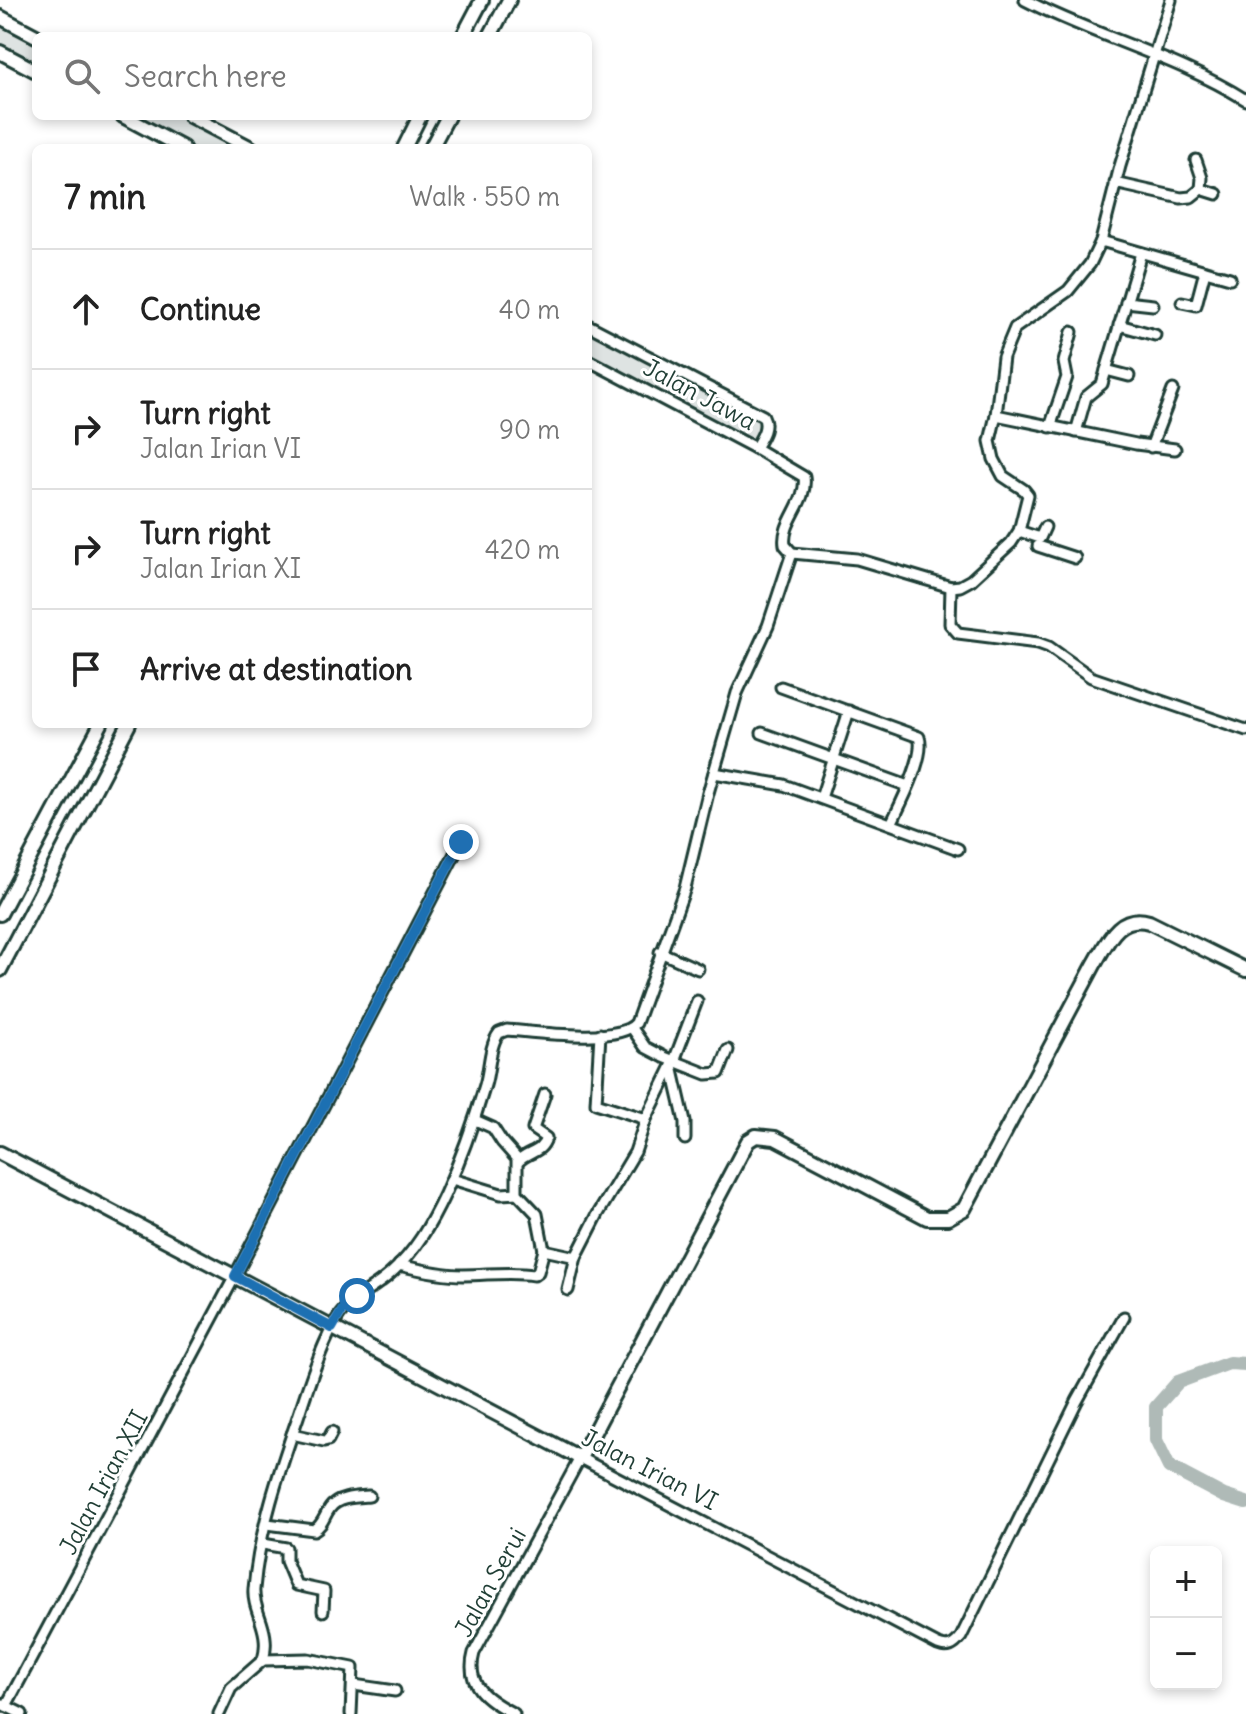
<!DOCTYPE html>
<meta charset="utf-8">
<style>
:root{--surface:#fff;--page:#f2f2f2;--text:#222;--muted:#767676;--line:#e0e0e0}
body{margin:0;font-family:Delius,sans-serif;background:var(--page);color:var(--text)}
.controls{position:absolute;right:24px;bottom:24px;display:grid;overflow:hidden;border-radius:12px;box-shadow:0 4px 12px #0003}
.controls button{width:72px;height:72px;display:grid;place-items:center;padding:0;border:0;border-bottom:2px solid var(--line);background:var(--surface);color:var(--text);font:40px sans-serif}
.stop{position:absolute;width:24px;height:24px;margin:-18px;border:6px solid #1f6fb2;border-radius:50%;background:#fff}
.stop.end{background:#1f6fb2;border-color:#fff;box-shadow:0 2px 8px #0008}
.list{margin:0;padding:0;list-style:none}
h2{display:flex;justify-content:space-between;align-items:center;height:104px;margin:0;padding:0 32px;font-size:34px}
h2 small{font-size:26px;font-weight:400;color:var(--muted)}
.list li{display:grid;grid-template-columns:52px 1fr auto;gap:24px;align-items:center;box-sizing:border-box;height:120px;padding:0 32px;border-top:2px solid var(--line)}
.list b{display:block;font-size:30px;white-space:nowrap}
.list p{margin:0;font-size:26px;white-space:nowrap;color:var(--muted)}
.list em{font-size:26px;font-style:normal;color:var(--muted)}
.icon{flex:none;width:44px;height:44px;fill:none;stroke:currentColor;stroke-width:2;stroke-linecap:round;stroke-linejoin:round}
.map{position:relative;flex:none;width:1246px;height:1714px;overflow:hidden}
.search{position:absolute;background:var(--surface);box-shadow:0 4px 12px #0003;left:32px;top:32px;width:560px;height:88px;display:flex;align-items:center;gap:20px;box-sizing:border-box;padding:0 28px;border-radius:12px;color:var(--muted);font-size:30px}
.panel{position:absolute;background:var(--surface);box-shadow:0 4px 12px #0003;left:32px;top:144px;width:560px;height:584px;border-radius:12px}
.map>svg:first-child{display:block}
</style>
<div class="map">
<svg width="1246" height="1714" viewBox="0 0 1246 1714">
<rect width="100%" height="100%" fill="#fff"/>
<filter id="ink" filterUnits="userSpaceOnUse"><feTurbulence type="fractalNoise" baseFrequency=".0125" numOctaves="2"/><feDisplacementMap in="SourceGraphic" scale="16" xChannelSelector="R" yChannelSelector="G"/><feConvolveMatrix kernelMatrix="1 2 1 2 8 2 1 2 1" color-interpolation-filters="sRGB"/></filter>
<g filter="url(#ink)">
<g fill="#dee3e2" stroke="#7e908b" stroke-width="2">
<polygon points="0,17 36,36 36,71 0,52"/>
<polygon points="123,116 189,116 250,148 183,148"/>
<polygon points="588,325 766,422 755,448 588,360"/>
</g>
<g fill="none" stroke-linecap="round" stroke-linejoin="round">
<polyline stroke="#afbab7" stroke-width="14" points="1246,1364 1229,1363 1178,1382 1156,1407 1156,1440 1169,1467 1224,1496 1246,1503"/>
<g stroke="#1f3d34" stroke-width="15">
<g id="minor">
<path d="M1025,0C1097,37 1177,57 1246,100"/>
<polyline points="1196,160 1202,178 1201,189"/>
<polyline points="1115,183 1181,198 1191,197 1201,189 1217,194"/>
<polyline points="1101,241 1230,278"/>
<polyline points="1126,302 1153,305"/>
<polyline points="1182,302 1196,305 1205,271"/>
<path d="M588,325L763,416C769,427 761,438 755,448"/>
<polyline points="1119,325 1155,335"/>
<polyline points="1106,370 1129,376"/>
<polyline points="996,415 1136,444 1175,449"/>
<polyline points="1050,427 1067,377 1064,362 1072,332"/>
<polyline points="1076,432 1086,397 1102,384 1141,253"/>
<polyline points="1151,447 1173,390"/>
<polyline points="1019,531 1040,538 1045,527"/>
<polyline points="1038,546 1075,558"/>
<polyline points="792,553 857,559 951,587 960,586 971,580 1011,543 1019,531 1028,495 1024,490 1003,476 994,459 990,441 996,415 1003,357 1015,328 1068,291 1090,264 1101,241 1120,166 1171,0"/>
<polyline points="951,587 950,624 958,633 1038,643 1049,647 1091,677 1246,730"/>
<path d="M781,687L919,737C926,756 900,805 891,824"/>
<polyline points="762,733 908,786"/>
<polyline points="714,773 784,785 958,849"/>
<polyline points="821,798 849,711"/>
<polyline points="660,952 698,969"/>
<polyline points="632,1028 645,1047 664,1057 707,1074 719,1073 728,1050"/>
<polyline points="600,1034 596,1103 646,1119"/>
<polyline points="672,1066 685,1122 685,1139"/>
<polyline points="475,1120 493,1128 502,1142 517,1159 517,1193 537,1214 544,1250"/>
<path d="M518,1162C528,1151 541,1154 546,1138L533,1129L545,1094"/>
<polyline points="452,1179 501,1194 517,1193"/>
<path d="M399,1265C420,1270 442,1275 463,1275C487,1275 510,1271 534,1275L538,1272L544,1250L576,1257L598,1214L635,1152L646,1119L672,1066L697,1001"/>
<polyline points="568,1290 576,1257"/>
<polyline points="292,1434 324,1441 328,1440 332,1432"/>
<path d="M267,1524L314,1530C323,1525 324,1516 330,1508C338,1497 356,1497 369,1496"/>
<polyline points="263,1544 286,1548 286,1561 296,1585 324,1591 323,1611"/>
<polyline points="263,1660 308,1659 353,1668 351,1714"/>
<polyline points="354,1685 395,1691"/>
<polyline points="0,1703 22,1714"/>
<polyline points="6,1706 235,1276 461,842"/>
<path d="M219,1714L231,1688L263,1660C272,1629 252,1612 254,1589C259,1531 279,1472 298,1417C308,1387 318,1355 333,1326C348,1297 368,1294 390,1274C415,1252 431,1224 445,1194C461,1159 474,1122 485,1085C490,1069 489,1046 499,1033L507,1030C534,1032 619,1044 636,1023L685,888L708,793L737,693L768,626L792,553L785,545C781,522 808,502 804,477L755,448L588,360"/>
<path d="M514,1714C487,1700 465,1686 474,1653L580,1458L938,1645C948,1649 954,1646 961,1637L1077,1401L1124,1317"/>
</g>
</g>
<g stroke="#1f3d34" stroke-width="18">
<g id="tertiary">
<polyline points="0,17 36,36"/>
<polyline points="463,36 482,0"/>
<polyline points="490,36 509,0"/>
<polyline points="0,52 36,71"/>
<polyline points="123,116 183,148"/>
<polyline points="190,116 251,148"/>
<polyline points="404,148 420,116"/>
<polyline points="431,148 448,116"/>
<polyline points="0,914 101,724"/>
<polyline points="0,970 129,724"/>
<path d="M0,1153L580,1458L748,1141L756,1136L775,1138L927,1218H948L964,1209L1094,965C1107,943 1118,913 1149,922L1246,970"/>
</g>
</g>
<use href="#minor" stroke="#fff" stroke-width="9"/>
<use href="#tertiary" stroke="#fff" stroke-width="12"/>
</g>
</g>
<g fill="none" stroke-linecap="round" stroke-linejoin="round" filter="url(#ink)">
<polyline stroke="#1f6fb2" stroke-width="10" points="357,1296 343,1309 332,1328 235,1276 461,842"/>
</g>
<g text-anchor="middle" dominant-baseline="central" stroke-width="6" stroke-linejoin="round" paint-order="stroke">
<g font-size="24" fill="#1f3d34" stroke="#fff">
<text transform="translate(700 394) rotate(28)">Jalan Jawa</text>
<text transform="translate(650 1469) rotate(27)">Jalan Irian VI</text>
<text transform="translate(103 1482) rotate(-62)">Jalan Irian XII</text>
<text transform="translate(490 1582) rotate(-61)">Jalan Serui</text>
</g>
</g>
</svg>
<div class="controls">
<button>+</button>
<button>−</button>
</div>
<div class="stop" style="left:357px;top:1296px"></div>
<div class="stop end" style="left:461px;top:842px"></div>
<div class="search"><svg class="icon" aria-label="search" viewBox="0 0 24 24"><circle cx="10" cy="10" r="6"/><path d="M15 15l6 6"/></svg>Search here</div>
<section class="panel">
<h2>7 min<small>Walk · 550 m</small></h2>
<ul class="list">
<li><svg class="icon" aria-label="ahead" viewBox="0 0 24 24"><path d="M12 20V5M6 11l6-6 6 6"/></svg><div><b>Continue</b></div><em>40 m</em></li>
<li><svg class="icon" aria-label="right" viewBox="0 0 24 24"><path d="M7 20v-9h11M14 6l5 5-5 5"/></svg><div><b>Turn right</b><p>Jalan Irian VI</p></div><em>90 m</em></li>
<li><svg class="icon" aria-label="right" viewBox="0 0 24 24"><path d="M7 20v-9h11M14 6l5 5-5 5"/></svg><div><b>Turn right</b><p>Jalan Irian XI</p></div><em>420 m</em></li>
<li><svg class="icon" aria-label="arrive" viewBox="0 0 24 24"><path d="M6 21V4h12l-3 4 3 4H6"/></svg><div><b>Arrive at destination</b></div></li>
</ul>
</section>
</div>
